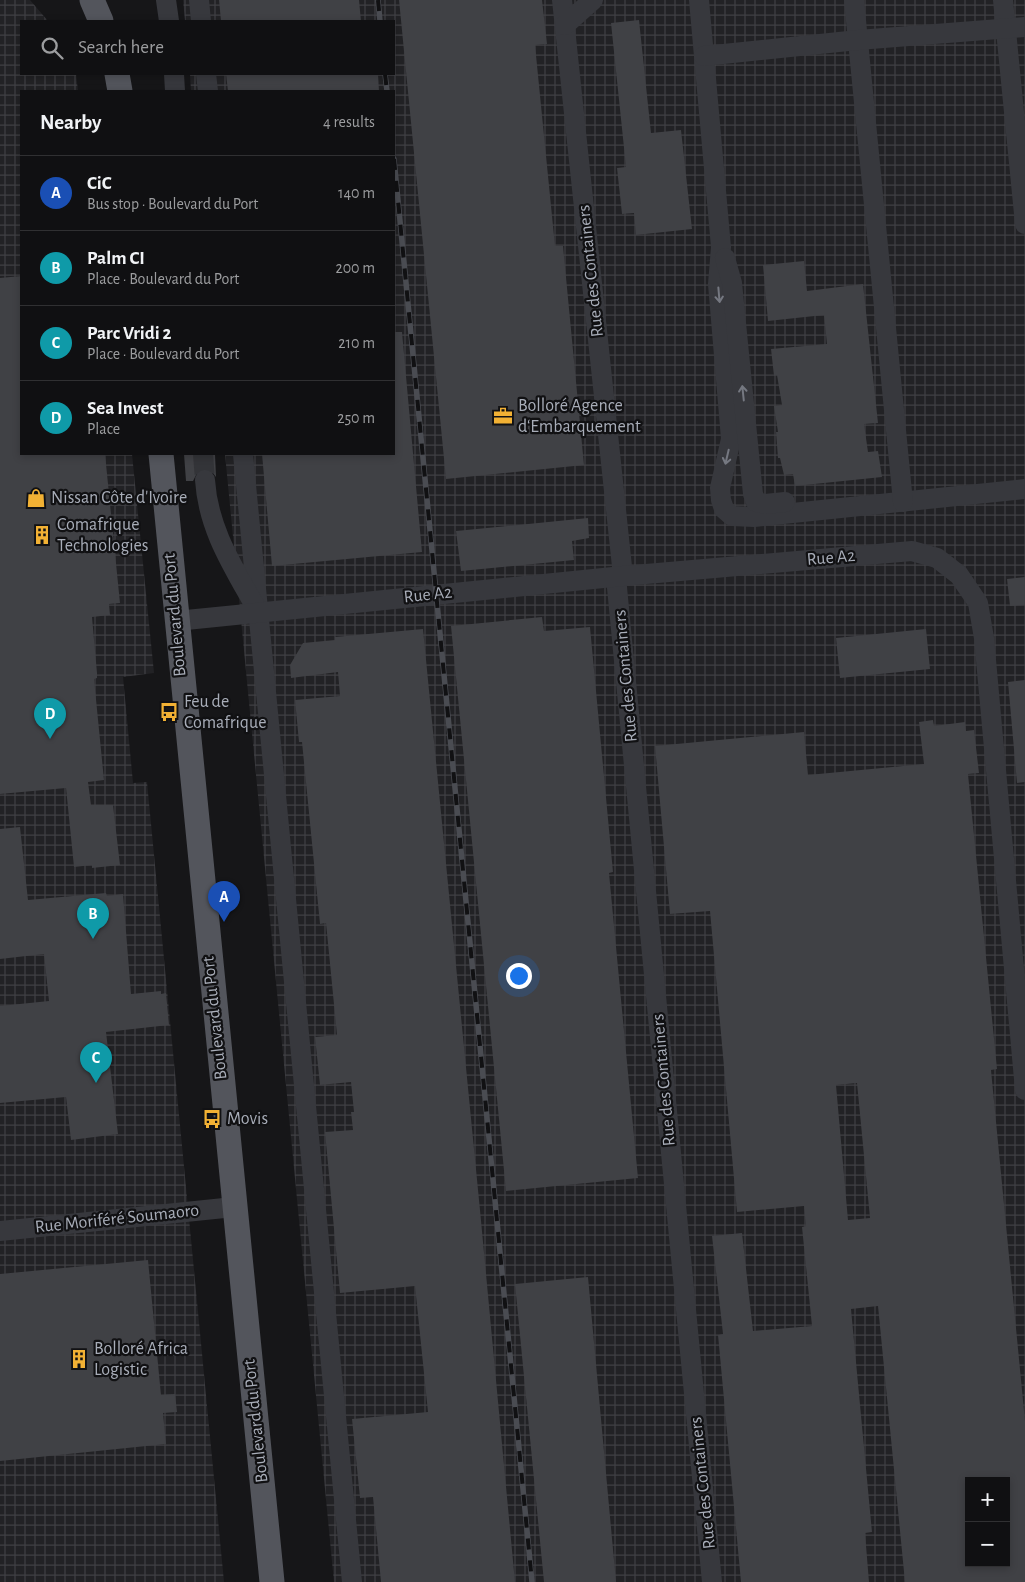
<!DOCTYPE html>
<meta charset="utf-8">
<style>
:root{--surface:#101012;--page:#19191b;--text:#f1f3f6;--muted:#9c9d9f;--line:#303032;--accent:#ea580c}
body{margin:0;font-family:"Alegreya Sans",sans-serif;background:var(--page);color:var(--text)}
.controls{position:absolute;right:15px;bottom:15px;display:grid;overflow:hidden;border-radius:0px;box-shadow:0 2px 8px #0003}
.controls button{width:45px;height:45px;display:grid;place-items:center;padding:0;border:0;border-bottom:1px solid var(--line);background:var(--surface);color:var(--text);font:25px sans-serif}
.you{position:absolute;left:518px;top:975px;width:18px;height:18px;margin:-12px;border:4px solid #fff;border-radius:50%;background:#1a73e8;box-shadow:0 0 0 8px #1a73e833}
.badge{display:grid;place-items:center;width:32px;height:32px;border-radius:50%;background:var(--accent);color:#fff;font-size:16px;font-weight:700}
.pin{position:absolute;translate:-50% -41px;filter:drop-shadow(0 1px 2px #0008)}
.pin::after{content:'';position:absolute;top:26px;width:18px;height:15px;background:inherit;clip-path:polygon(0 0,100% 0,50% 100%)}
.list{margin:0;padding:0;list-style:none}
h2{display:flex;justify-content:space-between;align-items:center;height:65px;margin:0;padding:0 20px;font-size:21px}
h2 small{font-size:16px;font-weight:400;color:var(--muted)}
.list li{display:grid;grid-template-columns:32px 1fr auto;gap:15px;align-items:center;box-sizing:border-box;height:75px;padding:0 20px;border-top:1px solid var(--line)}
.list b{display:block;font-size:19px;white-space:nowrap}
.list p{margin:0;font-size:16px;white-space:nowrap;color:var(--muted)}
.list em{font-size:16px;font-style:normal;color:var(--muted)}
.icon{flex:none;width:28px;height:28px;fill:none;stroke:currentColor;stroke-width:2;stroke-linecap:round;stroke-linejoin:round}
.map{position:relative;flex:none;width:1025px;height:1582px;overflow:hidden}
.search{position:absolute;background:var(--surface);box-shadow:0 2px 8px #0003;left:20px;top:20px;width:375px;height:55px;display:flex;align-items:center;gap:12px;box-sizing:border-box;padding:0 18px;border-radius:0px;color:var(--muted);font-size:19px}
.panel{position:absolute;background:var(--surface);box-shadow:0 2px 8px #0003;left:20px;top:90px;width:375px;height:365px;border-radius:0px}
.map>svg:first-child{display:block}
</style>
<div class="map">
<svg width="1025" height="1582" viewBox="0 0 1025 1582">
<defs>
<pattern id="industrial-grid" width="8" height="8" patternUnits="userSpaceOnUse" patternTransform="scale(1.25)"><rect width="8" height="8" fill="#222225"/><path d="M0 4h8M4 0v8" fill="none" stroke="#3f3f43"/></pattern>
</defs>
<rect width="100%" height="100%" fill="#161618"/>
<g fill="url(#industrial-grid)" fill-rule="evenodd">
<polygon points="0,0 30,0 48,21 21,21 21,74 76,74 78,91 21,91 21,454 132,454 154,673 123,677 133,783 147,782 224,1582 0,1582"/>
<path d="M183,0H1025V1582H334L225,454H394V91H191L190,74H394V21H185ZM969,1481H1006V1563H969Z"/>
</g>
<g fill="#404145" fill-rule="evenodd">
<polygon points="219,0 359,0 361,21 221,21"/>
<polygon points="399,0 542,0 547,44 535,45 555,246 563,246 584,465 446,479"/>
<polygon points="639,20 651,133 681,130 692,229 636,235 634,213 622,214 617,168 626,167 611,23"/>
<polygon points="226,74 378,74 379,91 228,91"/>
<polygon points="804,261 807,291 863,284 878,423 864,424 868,452 878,451 882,477 795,486 793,474 784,475 780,458 778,458 776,432 778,432 774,406 782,405 777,375 774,376 771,349 827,344 824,315 768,321 763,265"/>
<polygon points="21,276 21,454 105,454 120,603 109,604 110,615 92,617 97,673 97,678 94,679 104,780 88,782 91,805 113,805 120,865 92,868 92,865 74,867 66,788 0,794 0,278"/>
<polygon points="394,332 402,332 422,552 272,566 262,454 394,454"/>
<polygon points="184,454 215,454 216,477 210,469 203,468 198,471 193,481 186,481"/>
<polygon points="588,518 589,538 572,541 574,560 461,571 456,531"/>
<polygon points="1025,577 1025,605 1010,606 1007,579"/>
<polygon points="542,617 544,631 590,627 613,872 609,873 638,1178 506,1191 451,626"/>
<polygon points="423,629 480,1210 515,1582 381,1582 373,1497 360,1498 352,1419 428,1412 415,1286 340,1293 325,1132 353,1130 351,1112 354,1112 351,1082 320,1085 315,1037 337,1035 326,923 320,924 302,742 299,742 295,700 340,696 338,672 291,678 290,665 303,643 335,640 335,637"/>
<polygon points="926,629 930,669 840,678 836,638"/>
<polygon points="1025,680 1025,782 1017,783 1008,682"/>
<path d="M933,720L934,726L965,722L966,731L974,730L979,773L968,774L997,1069L991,1070L1025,1421V1582H905L878,1306L851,1309L872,1532L865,1533L869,1582H741L718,1335L723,1334L712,1236L742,1233L753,1331L812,1326L802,1227L806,1226L804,1206L737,1212L710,911L670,914L655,746L804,732L808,775L924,764L919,722ZM857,1083L870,1218L848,1220L836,1085ZM969,1481H1006V1563H969Z"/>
<polygon points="20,827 28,900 106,893 107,896 123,894 131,994 161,991 161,994 166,993 169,1025 106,1032 118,1134 71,1140 66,1097 0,1103 0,1006 49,1001 44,954 0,959 0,829"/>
<polygon points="148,1260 161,1395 175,1394 177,1412 163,1413 166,1444 0,1461 0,1274"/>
<polygon points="588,1277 616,1582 544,1582 515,1284"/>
</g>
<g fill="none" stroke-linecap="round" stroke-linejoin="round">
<polyline stroke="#333438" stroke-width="20" stroke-dasharray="20 10" stroke-linecap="butt" points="203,454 205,480"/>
<g stroke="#37383d" stroke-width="20">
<polyline points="166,0 169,21"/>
<polyline points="199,0 201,21"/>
<polyline points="562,0 623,576"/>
<polyline points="699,0 721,247 718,284 731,439 720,488 721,500 724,509 732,516 754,517 1025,489"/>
<polyline points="854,0 903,502"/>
<polyline points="1003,0 1025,224"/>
<polyline points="565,25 593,0"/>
<polyline points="704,56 858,40 1025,27"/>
<polyline points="174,74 175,91"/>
<polyline points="206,74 208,91"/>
<polyline points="725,258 732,283 753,494 756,502 765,504 785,502"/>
<polyline points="243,454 352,1582"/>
<path d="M205,480C208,528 232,565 255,606"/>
<polyline points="616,577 712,1582"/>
<polyline points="176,621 623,576 912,551 937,558 959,575 978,603 984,638 1025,1090"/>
<polyline points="0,1231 234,1207"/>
</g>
<g stroke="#53555c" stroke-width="25">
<polyline points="92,0 101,21"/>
<polyline points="117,74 120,91"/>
<polyline points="161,454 272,1582"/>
</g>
<g stroke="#4a4c52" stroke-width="5.5">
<g id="rail">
<polyline points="378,0 380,21"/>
<polyline points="385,74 387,91"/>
<polyline points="394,159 532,1582"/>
</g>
</g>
<use href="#rail" stroke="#111113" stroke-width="4" stroke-dasharray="11" stroke-linecap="butt"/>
</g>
<defs><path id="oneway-shaft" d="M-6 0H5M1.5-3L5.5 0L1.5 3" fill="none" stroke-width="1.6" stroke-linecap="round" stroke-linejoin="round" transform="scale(1.25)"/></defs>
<g stroke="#757881">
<use href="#oneway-shaft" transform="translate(719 295) rotate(85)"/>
<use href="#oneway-shaft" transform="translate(743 393) rotate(-96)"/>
<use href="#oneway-shaft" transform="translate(727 457) rotate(103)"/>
</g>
<defs>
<g id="office-bare" transform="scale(1.5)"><path d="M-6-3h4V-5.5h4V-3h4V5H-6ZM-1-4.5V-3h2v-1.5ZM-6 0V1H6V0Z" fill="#f2b134" stroke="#111113" stroke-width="2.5" paint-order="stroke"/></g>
<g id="shop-bare" transform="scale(1.5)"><path d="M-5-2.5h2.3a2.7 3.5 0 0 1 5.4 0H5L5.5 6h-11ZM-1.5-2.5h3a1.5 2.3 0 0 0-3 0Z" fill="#f2b134" stroke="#111113" stroke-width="2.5" paint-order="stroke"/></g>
<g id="building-bare" transform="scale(1.5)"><path d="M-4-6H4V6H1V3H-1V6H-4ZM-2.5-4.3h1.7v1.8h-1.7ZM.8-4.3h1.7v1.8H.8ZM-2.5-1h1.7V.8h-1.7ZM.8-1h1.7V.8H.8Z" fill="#f2b134" stroke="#111113" stroke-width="2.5" paint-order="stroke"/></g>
<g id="bus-bare" transform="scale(1.5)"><path d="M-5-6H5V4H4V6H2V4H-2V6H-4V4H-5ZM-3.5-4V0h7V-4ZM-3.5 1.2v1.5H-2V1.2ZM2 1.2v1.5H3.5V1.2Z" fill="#f2b134" stroke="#111113" stroke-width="2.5" paint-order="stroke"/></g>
</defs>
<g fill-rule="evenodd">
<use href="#office-bare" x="503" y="416"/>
<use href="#shop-bare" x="36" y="498"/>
<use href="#building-bare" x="42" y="535"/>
<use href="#bus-bare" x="169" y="712"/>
<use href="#bus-bare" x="212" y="1119"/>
<use href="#building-bare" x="79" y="1359"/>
</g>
<g text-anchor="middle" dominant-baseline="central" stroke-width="4.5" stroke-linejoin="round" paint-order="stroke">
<g font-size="18" fill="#a8adb8" stroke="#111113">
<text transform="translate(591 271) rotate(-96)">Rue des Containers</text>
<text transform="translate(831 558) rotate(-5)">Rue A2</text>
<text transform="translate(428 595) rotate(-6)">Rue A2</text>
<text transform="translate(175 615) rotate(-95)">Boulevard du Port</text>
<text transform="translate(626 676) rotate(-95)">Rue des Containers</text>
<text transform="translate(215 1018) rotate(-96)">Boulevard du Port</text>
<text transform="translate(664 1080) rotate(-95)">Rue des Containers</text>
<text transform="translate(117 1219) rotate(-6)">Rue Moriféré Soumaoro</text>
<text transform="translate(256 1421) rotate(-96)">Boulevard du Port</text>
<text transform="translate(703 1483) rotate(-96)">Rue des Containers</text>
</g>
<g font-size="18" fill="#a8adb8" stroke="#111113" text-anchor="start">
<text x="518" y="406">Bolloré Agence<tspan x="518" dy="21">d‘Embarquement</tspan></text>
<text x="51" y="498">Nissan Côte d'Ivoire</text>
<text x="57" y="525">Comafrique<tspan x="57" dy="21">Technologies</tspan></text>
<text x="184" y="702">Feu de<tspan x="184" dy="21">Comafrique</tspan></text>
<text x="227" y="1119">Movis</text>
<text x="94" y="1349">Bolloré Africa<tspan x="94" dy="21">Logistic</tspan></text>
</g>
</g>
</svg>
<div class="controls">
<button>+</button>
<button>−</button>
</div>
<div class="you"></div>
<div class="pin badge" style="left:224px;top:922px;background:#1a4fb4">A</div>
<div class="pin badge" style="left:93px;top:939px;background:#0f9aa8">B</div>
<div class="pin badge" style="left:96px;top:1083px;background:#0f9aa8">C</div>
<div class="pin badge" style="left:50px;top:739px;background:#0f9aa8">D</div>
<div class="search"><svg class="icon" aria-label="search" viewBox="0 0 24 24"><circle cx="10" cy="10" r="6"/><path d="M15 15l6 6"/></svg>Search here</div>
<section class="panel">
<h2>Nearby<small>4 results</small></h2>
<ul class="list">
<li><span class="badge" style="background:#1a4fb4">A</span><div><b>CiC</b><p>Bus stop · Boulevard du Port</p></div><em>140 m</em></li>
<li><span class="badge" style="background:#0f9aa8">B</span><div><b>Palm CI</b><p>Place · Boulevard du Port</p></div><em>200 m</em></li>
<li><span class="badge" style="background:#0f9aa8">C</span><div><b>Parc Vridi 2</b><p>Place · Boulevard du Port</p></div><em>210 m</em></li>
<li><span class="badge" style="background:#0f9aa8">D</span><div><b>Sea Invest</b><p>Place</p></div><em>250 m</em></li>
</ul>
</section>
</div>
